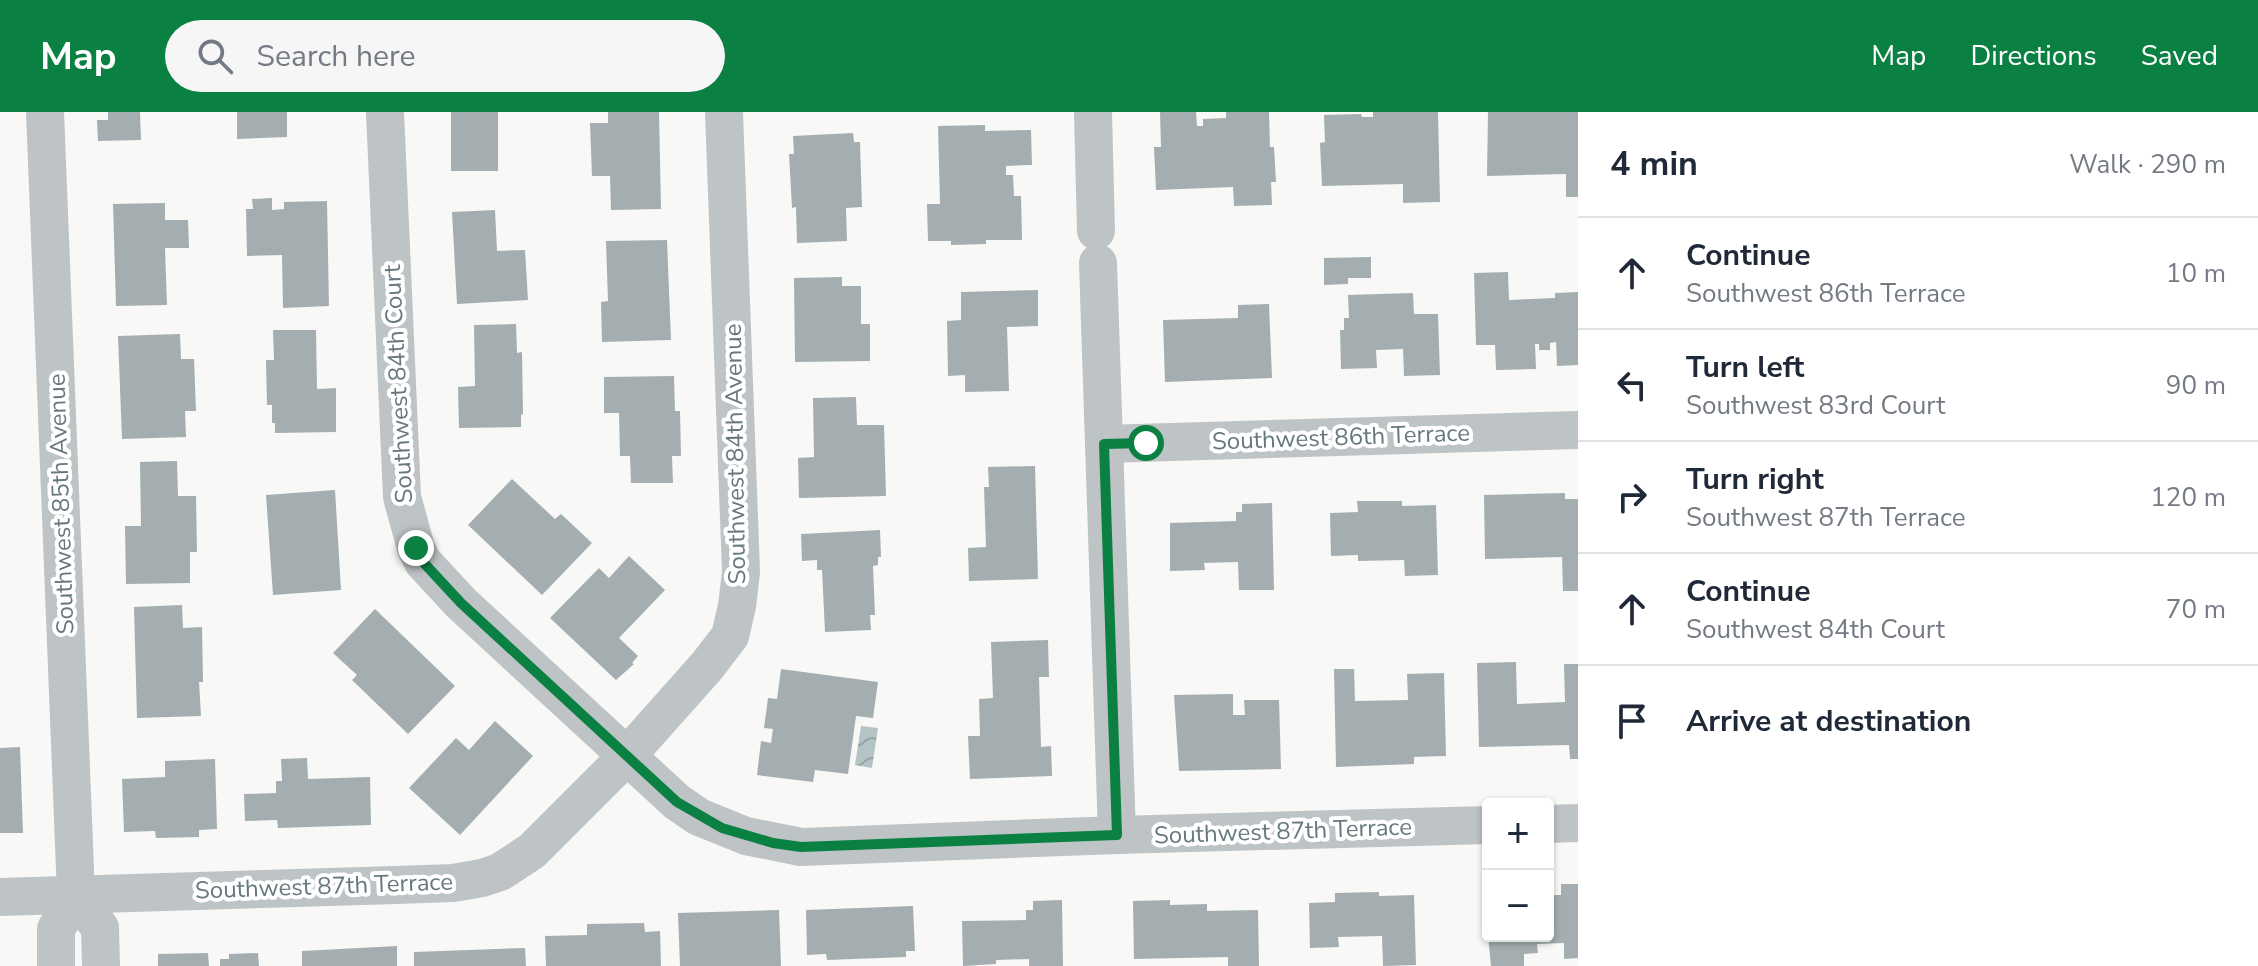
<!DOCTYPE html>
<meta charset="utf-8">
<style>
:root{--surface:#fff;--page:#f6f6f7;--text:#1f2937;--muted:#747a83;--line:#e0e1e3;--accent:#0b8043}
body{margin:0;font-family:"Nunito Sans",sans-serif;background:var(--page);color:var(--text)}
.controls{position:absolute;right:24px;bottom:24px;display:grid;overflow:hidden;border-radius:8px;box-shadow:0 2px 6px #0004}
.controls button{width:72px;height:72px;display:grid;place-items:center;padding:0;border:0;border-bottom:2px solid var(--line);background:var(--surface);color:var(--text);font:40px sans-serif}
.stop{position:absolute;width:24px;height:24px;margin:-18px;border:6px solid #0b8043;border-radius:50%;background:#fff}
.stop.end{background:#0b8043;border-color:#fff;box-shadow:0 2px 8px #0008}
.list{margin:0;padding:0;list-style:none}
h2{display:flex;justify-content:space-between;align-items:center;height:104px;margin:0;padding:0 32px;font-size:34px}
h2 small{font-size:26px;font-weight:400;color:var(--muted)}
.list li{display:grid;grid-template-columns:52px 1fr auto;gap:24px;align-items:center;box-sizing:border-box;height:112px;padding:0 32px;border-top:2px solid var(--line)}
.list b{display:block;font-size:30px;white-space:nowrap}
.list p{margin:0;font-size:26px;white-space:nowrap;color:var(--muted)}
.list em{font-size:26px;font-style:normal;color:var(--muted)}
.icon{flex:none;width:44px;height:44px;fill:none;stroke:currentColor;stroke-width:2;stroke-linecap:round;stroke-linejoin:round}
.map{position:relative;flex:none;width:1578px;height:854px;overflow:hidden}
header{display:flex;align-items:center;gap:48px;box-sizing:border-box;height:112px;padding:0 40px;background:var(--accent);color:#fff}
header strong{font-size:38px}
nav{display:flex;gap:44px;margin-inline-start:auto;font-size:28px}
.search{width:560px;height:72px;background:var(--page);display:flex;align-items:center;gap:20px;box-sizing:border-box;padding:0 28px;border-radius:44px;color:var(--muted);font-size:30px}
main{display:flex}
aside{flex:1;background:var(--surface)}
.map>svg:first-child{display:block}
</style>
<header>
<strong>Map</strong>
<div class="search"><svg class="icon" aria-label="search" viewBox="0 0 24 24"><circle cx="10" cy="10" r="6"/><path d="M15 15l6 6"/></svg>Search here</div>
<nav><a>Map</a><a>Directions</a><a>Saved</a></nav>
</header>
<main>
<div class="map">
<svg width="1578" height="854" viewBox="0 0 1578 854">
<defs>
<pattern id="water-waves" width="16" height="10" patternUnits="userSpaceOnUse" patternTransform="scale(2)"><rect width="16" height="10" fill="#b4c3c4"/><path d="M0 5q4-4 8 0t8 0" fill="none" stroke="#96a3a4"/></pattern>
</defs>
<rect width="100%" height="100%" fill="#f8f8f6"/>
<polygon fill="url(#water-waves)" points="861,614 878,616 872,656 855,653"/>
<g fill="#a4aeb0">
<polygon points="108,0 140,0 141,28 98,29 97,8 108,8"/>
<polygon points="237,0 287,0 287,25 237,27"/>
<rect x="451" y="0" width="47" height="59"/>
<polygon points="608,0 659,0 661,97 611,98 610,64 592,64 590,11 608,11"/>
<polygon points="1160,0 1196,0 1197,14 1203,14 1203,7 1226,6 1226,0 1269,0 1270,35 1274,35 1276,70 1271,70 1272,93 1234,94 1233,75 1156,78 1154,35 1161,35"/>
<polygon points="1373,0 1438,0 1440,90 1403,91 1403,72 1322,74 1320,31 1325,30 1324,3 1361,2 1362,5 1373,5"/>
<polygon points="1488,0 1578,0 1578,85 1566,85 1566,62 1487,64"/>
<polygon points="985,13 985,19 1031,18 1032,53 1006,54 1006,63 1013,63 1014,84 1021,84 1022,128 986,128 986,132 951,133 951,129 928,129 927,92 940,92 938,14"/>
<polygon points="853,21 854,30 860,30 862,95 846,96 847,129 797,131 796,95 792,96 789,42 794,42 793,24"/>
<polygon points="272,86 272,98 284,97 284,90 327,89 329,194 283,196 282,143 247,144 246,97 253,97 252,87"/>
<polygon points="165,91 165,108 188,108 189,136 165,136 167,193 116,194 113,92"/>
<polygon points="495,98 497,139 525,138 528,188 457,192 452,100"/>
<polygon points="667,128 671,228 602,230 601,190 608,189 606,129"/>
<polygon points="1371,145 1371,166 1348,166 1348,172 1324,173 1324,146"/>
<polygon points="1508,160 1509,188 1555,186 1555,181 1578,180 1578,253 1557,254 1556,230 1550,231 1550,238 1539,238 1539,232 1535,232 1536,257 1496,258 1495,233 1476,233 1474,161"/>
<polygon points="842,165 842,174 861,174 861,212 870,212 870,249 795,250 794,166"/>
<polygon points="1038,178 1038,214 1007,215 1009,279 965,280 965,263 948,264 947,209 961,208 961,180"/>
<polygon points="1413,181 1414,202 1438,202 1440,263 1404,264 1403,237 1376,238 1377,256 1341,257 1340,218 1344,218 1344,206 1349,206 1348,183"/>
<polygon points="1269,192 1272,266 1165,270 1163,208 1238,206 1238,193"/>
<polygon points="516,212 517,241 522,240 523,302 521,303 521,315 459,316 458,275 475,274 474,213"/>
<polygon points="273,218 316,218 317,277 336,276 336,320 275,321 275,311 272,311 272,293 267,293 266,248 274,248"/>
<polygon points="180,222 181,247 194,247 196,299 185,299 186,325 122,327 118,224"/>
<polygon points="674,264 675,299 680,299 681,344 672,344 673,371 631,371 630,344 620,344 619,301 604,301 604,265"/>
<polygon points="856,285 857,313 884,313 886,384 799,386 798,346 814,345 813,286"/>
<polygon points="177,349 178,384 196,384 197,440 190,440 190,471 126,472 125,414 141,414 140,350"/>
<polygon points="1035,354 1038,467 969,469 968,436 986,435 984,375 989,375 988,355"/>
<polygon points="512,367 555,407 561,402 592,431 542,483 468,413"/>
<polygon points="335,378 341,478 273,483 266,383"/>
<polygon points="1565,381 1565,387 1578,387 1578,479 1563,479 1562,445 1485,447 1484,383"/>
<polygon points="1357,389 1402,389 1402,394 1436,393 1438,463 1405,464 1404,448 1358,449 1358,443 1331,444 1330,401 1358,400"/>
<polygon points="1272,391 1274,478 1239,478 1238,450 1204,451 1205,458 1170,459 1170,411 1236,409 1236,400 1242,400 1242,392"/>
<polygon points="880,418 881,445 878,445 878,453 873,454 875,503 870,503 871,518 825,520 822,458 817,458 817,448 802,449 801,422"/>
<polygon points="629,444 665,478 619,526 638,544 632,551 634,552 616,568 550,506 599,456 609,466"/>
<polygon points="182,493 183,516 202,515 203,570 199,570 201,604 137,606 134,495"/>
<polygon points="375,497 455,574 408,622 352,568 357,563 333,541"/>
<polygon points="1048,528 1049,565 1039,565 1041,635 1051,634 1052,664 970,667 968,624 980,624 979,587 993,586 991,530"/>
<polygon points="1516,550 1517,592 1565,590 1564,552 1578,552 1578,647 1570,647 1569,633 1479,635 1477,551"/>
<polygon points="781,557 878,570 873,606 856,604 848,662 815,658 813,670 757,663 761,629 771,631 773,617 764,616 768,586 777,587"/>
<polygon points="1334,557 1354,557 1355,589 1408,588 1407,562 1444,561 1446,644 1414,645 1414,652 1336,655"/>
<polygon points="1233,582 1233,603 1245,603 1244,588 1279,588 1281,657 1179,659 1174,583"/>
<polygon points="495,609 533,644 460,723 409,676 456,626 469,638"/>
<polygon points="20,635 23,721 0,721 0,636"/>
<polygon points="307,646 308,667 370,665 371,713 278,716 277,708 245,709 244,682 276,681 276,669 282,669 281,647"/>
<polygon points="215,647 217,717 199,718 199,725 156,726 155,719 124,720 122,667 165,665 165,649"/>
<polygon points="1561,772 1578,772 1578,846 1564,847 1564,831 1537,832 1538,841 1524,842 1524,854 1491,854 1488,824 1548,824 1548,783 1561,783"/>
<polygon points="1379,780 1379,784 1414,783 1416,853 1383,854 1382,824 1338,825 1339,835 1310,836 1309,791 1335,790 1335,781"/>
<polygon points="1062,788 1063,854 1029,854 1029,847 996,848 996,852 963,854 962,809 1026,808 1026,798 1033,798 1033,789"/>
<polygon points="1170,788 1170,793 1207,792 1207,799 1258,798 1259,854 1228,854 1228,845 1134,847 1133,789"/>
<polygon points="913,794 915,839 906,839 906,845 827,848 826,842 807,843 806,798"/>
<polygon points="779,798 781,854 680,854 678,801"/>
<polygon points="644,811 645,820 660,819 661,854 546,854 545,824 587,823 587,812"/>
<polygon points="397,834 397,854 302,854 302,839"/>
<polygon points="525,836 526,854 414,854 414,840"/>
<polygon points="208,841 209,854 158,854 158,842"/>
<polygon points="258,841 259,854 220,854 220,847 229,847 229,842"/>
</g>
<g fill="none" stroke-linecap="round" stroke-linejoin="round">
<g stroke="#bec3c5" stroke-width="38">
<polyline points="45,0 76,783 56,817 56,854"/>
<polyline points="385,0 402,385 416,436 423,450 461,491 677,690 699,705 746,724 801,735 1117,723 1488,713"/>
<polyline points="1093,0 1096,119"/>
<polyline points="1098,151 1117,723"/>
<polyline points="1104,332 1578,318"/>
<polyline points="1548,712 1578,711"/>
<polyline points="76,783 100,816 101,854"/>
<polyline points="0,785 396,773 453,771 482,766 500,760 532,739 626,645 707,554 730,524 737,494 741,460 724,0"/>
</g>
</g>
<g fill="none" stroke-linecap="round" stroke-linejoin="round">
<polyline stroke="#0b8043" stroke-width="10" points="416,436 423,450 461,491 677,690 722,716 773,731 801,735 1117,723 1104,332 1146,331"/>
</g>
<g text-anchor="middle" dominant-baseline="central" stroke-width="8" stroke-linejoin="round" paint-order="stroke">
<g font-size="24" fill="#66797e" stroke="#fff">
<text transform="translate(398 272) rotate(-93)">Southwest 84th Court</text>
<text transform="translate(1341 325) rotate(-2)">Southwest 86th Terrace</text>
<text transform="translate(735 342) rotate(-91)">Southwest 84th Avenue</text>
<text transform="translate(61 392) rotate(-92)">Southwest 85th Avenue</text>
<text transform="translate(1283 719) rotate(-2)">Southwest 87th Terrace</text>
<text transform="translate(324 774) rotate(-2)">Southwest 87th Terrace</text>
</g>
</g>
</svg>
<div class="controls">
<button>+</button>
<button>−</button>
</div>
<div class="stop" style="left:1146px;top:331px"></div>
<div class="stop end" style="left:416px;top:436px"></div>
</div>
<aside>
<h2>4 min<small>Walk · 290 m</small></h2>
<ul class="list">
<li><svg class="icon" aria-label="ahead" viewBox="0 0 24 24"><path d="M12 20V5M6 11l6-6 6 6"/></svg><div><b>Continue</b><p>Southwest 86th Terrace</p></div><em>10 m</em></li>
<li><svg class="icon" aria-label="left" viewBox="0 0 24 24"><path d="M17 20v-9H6M10 6l-5 5 5 5"/></svg><div><b>Turn left</b><p>Southwest 83rd Court</p></div><em>90 m</em></li>
<li><svg class="icon" aria-label="right" viewBox="0 0 24 24"><path d="M7 20v-9h11M14 6l5 5-5 5"/></svg><div><b>Turn right</b><p>Southwest 87th Terrace</p></div><em>120 m</em></li>
<li><svg class="icon" aria-label="ahead" viewBox="0 0 24 24"><path d="M12 20V5M6 11l6-6 6 6"/></svg><div><b>Continue</b><p>Southwest 84th Court</p></div><em>70 m</em></li>
<li><svg class="icon" aria-label="arrive" viewBox="0 0 24 24"><path d="M6 21V4h12l-3 4 3 4H6"/></svg><div><b>Arrive at destination</b></div></li>
</ul>
</aside>
</main>
